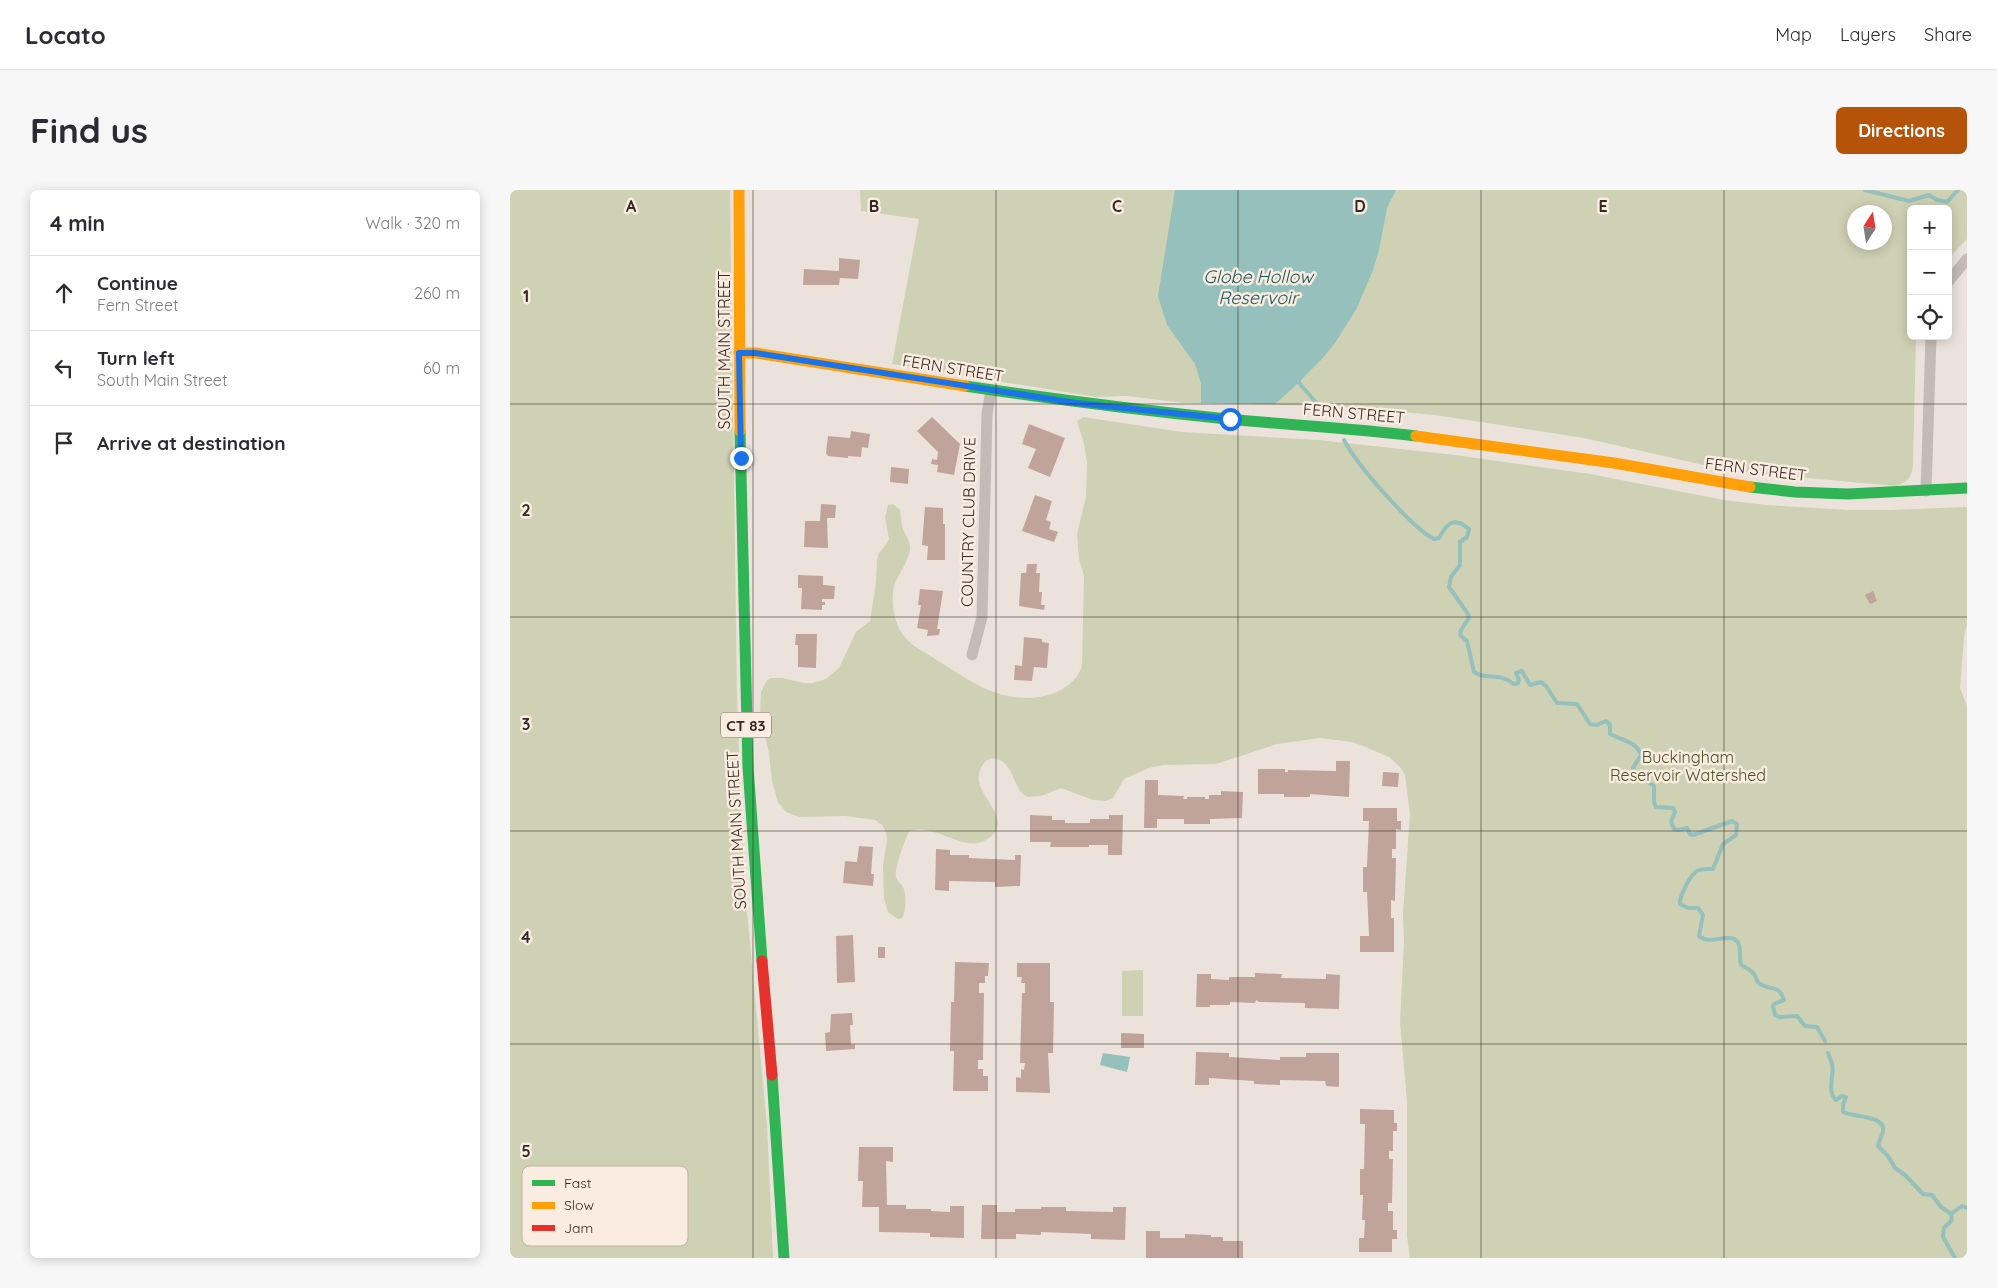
<!DOCTYPE html>
<meta charset="utf-8">
<style>
:root{--surface:#fff;--page:#f7f7f7;--text:#2b2b33;--muted:#7c7c81;--line:#e1e1e2;--accent:#b45309}
body{margin:0;font-family:Quicksand,sans-serif;background:var(--page);color:var(--text)}
.controls{position:absolute;right:15px;top:15px;display:grid;overflow:hidden;border-radius:8px;box-shadow:0 2px 12px #0003}
.controls button{width:45px;height:45px;display:grid;place-items:center;padding:0;border:0;border-bottom:1px solid var(--line);background:var(--surface);color:var(--text);font:25px sans-serif}
.compass{position:absolute;left:1337px;top:15px;width:45px;height:45px;border-radius:50%;background:var(--surface);box-shadow:0 2px 12px #0003;rotate:12deg}
.stop{position:absolute;width:15px;height:15px;margin:-11px;border:4px solid #1a73e8;border-radius:50%;background:#fff}
.stop.end{background:#1a73e8;border-color:#fff;box-shadow:0 1px 5px #0008}
.list{margin:0;padding:0;list-style:none}
h2{display:flex;justify-content:space-between;align-items:center;height:65px;margin:0;padding:0 20px;font-size:21px}
h2 small{font-size:16px;font-weight:400;color:var(--muted)}
.list li{display:grid;grid-template-columns:32px 1fr auto;gap:15px;align-items:center;box-sizing:border-box;height:75px;padding:0 20px;border-top:1px solid var(--line)}
.list b{display:block;font-size:19px;white-space:nowrap}
.list p{margin:0;font-size:16px;white-space:nowrap;color:var(--muted)}
.list em{font-size:16px;font-style:normal;color:var(--muted)}
.icon{flex:none;width:28px;height:28px;fill:none;stroke:currentColor;stroke-width:2;stroke-linecap:round;stroke-linejoin:round}
.map{position:relative;flex:none;width:1457px;height:1068px;overflow:hidden;border-radius:8px}
header{display:flex;align-items:center;gap:30px;box-sizing:border-box;height:70px;padding:0 25px;background:var(--surface);border-bottom:1px solid var(--line)}
header strong{font-size:24px}
nav{display:flex;gap:28px;margin-inline-start:auto;font-size:18px}
.intro{display:flex;align-items:center;justify-content:space-between;box-sizing:border-box;height:120px;padding:0 30px}
h1{margin:0;font-size:35px}
.button{padding:12px 22px;border-radius:8px;background:var(--accent);color:#fff;font-size:18px;font-weight:700}
main{display:flex;gap:30px;padding:0 30px}
aside{flex:1;background:var(--surface);border-radius:8px;box-shadow:0 2px 12px #0003}
.map>svg:first-child{display:block}
</style>
<header>
<strong>Locato</strong>
<nav><a>Map</a><a>Layers</a><a>Share</a></nav>
</header>
<div class="intro"><h1>Find us</h1><a class="button">Directions</a></div>
<main>
<aside>
<h2>4 min<small>Walk · 320 m</small></h2>
<ul class="list">
<li><svg class="icon" aria-label="ahead" viewBox="0 0 24 24"><path d="M12 20V5M6 11l6-6 6 6"/></svg><div><b>Continue</b><p>Fern Street</p></div><em>260 m</em></li>
<li><svg class="icon" aria-label="left" viewBox="0 0 24 24"><path d="M17 20v-9H6M10 6l-5 5 5 5"/></svg><div><b>Turn left</b><p>South Main Street</p></div><em>60 m</em></li>
<li><svg class="icon" aria-label="arrive" viewBox="0 0 24 24"><path d="M6 21V4h12l-3 4 3 4H6"/></svg><div><b>Arrive at destination</b></div></li>
</ul>
</aside>
<div class="map">
<svg width="1457" height="1068" viewBox="0 0 1457 1068">
<rect width="100%" height="100%" fill="#ebe3db"/>
<g fill="#ced1b4" fill-rule="evenodd">
<polygon points="0,0 220,0 227,508 231,613 234,688 257,936 263,1068 0,1068"/>
<path d="M350,0H1457V49L1438,69V19H1401V146H1406L1403,275C1402,287 1397,293 1386,296L1220,281L1074,248L925,225L825,216L675,213L617,206L586,207L382,174L409,29L351,21ZM1344,22H1374V52H1344Z"/>
<path d="M573,227L672,242L809,250L945,265L1080,284L1214,310L1256,315L1338,320H1380L1457,317V435L1454,447L1450,498L1457,516V1068H900L897,1046V911L890,832L894,751L893,724L900,624L895,585L890,577L879,567L853,556L842,552L810,548L767,554L706,574L654,575L639,578L614,589L603,608L596,611L583,610L551,598L531,606L518,607C502,600 505,574 487,569C475,565 467,581 469,592C473,611 506,635 474,651C452,662 421,631 399,642C395,649 384,680 386,687C387,691 391,694 393,697C397,705 396,721 392,728L388,729L378,722L374,709L373,675L377,650L376,642L372,635L365,630L335,626L289,627L276,622L268,612L262,591L259,563L250,528L251,502L257,490L261,488H272L294,493H303L316,489L329,478L346,442L360,431L366,392L367,370L369,363L375,356L379,349L375,327L378,315L383,314L390,320C391,326 391,333 393,339C396,346 401,352 400,360C398,371 391,381 386,391C380,404 383,423 388,436C396,455 414,461 430,472C449,484 466,496 487,503C516,513 560,509 572,476L574,386L569,369L567,344L576,307L577,273L574,254L567,231Z"/>
<polygon points="633,780 633,826 612,826 612,781"/>
</g>
<g fill="#96c0bc">
<polygon points="665,0 886,0 877,18 869,60 863,80 847,118 825,153 811,170 781,200 765,214 691,213 691,193 685,174 657,135 648,106"/>
<polygon points="593,863 620,867 617,882 590,875"/>
</g>
<g fill="none" stroke-linecap="round" stroke-linejoin="round">
<g stroke="#96c0bc" stroke-width="4">
<polyline points="1355,0 1399,11 1419,5 1427,10 1437,12 1448,0"/>
<polyline points="789,190 789,193 810,217"/>
<path d="M834,250C847,275 900,336 924,349L929,348C937,333 944,326 959,339L957,347L950,352V375L941,387L939,397L958,424L959,428L951,440L950,445L957,451L964,482C978,491 987,481 1004,494L1008,493L1009,490L1006,483L1012,481L1020,495L1031,492L1036,496L1047,513L1067,514L1080,534L1087,535L1096,531L1100,535V544C1112,550 1127,552 1131,565L1123,578L1126,584L1144,596V612L1146,617L1163,618L1165,622L1161,632L1164,639L1168,640L1177,638L1180,644L1183,645L1222,631L1227,634L1226,645L1213,654L1203,679C1198,679 1191,678 1187,681C1180,685 1169,707 1170,714L1178,718H1188L1193,725L1189,746C1200,757 1224,739 1229,755C1231,761 1229,768 1231,775C1235,777 1241,780 1244,784C1247,788 1245,791 1250,794C1261,801 1269,794 1274,810L1264,814L1263,816L1265,825L1269,827L1287,826L1295,836L1307,837L1315,851"/>
<path d="M1318,863C1319,866 1321,870 1322,874C1325,886 1316,900 1326,910L1332,906L1336,907L1333,915V922C1342,927 1376,925 1373,941C1372,946 1369,950 1368,956L1378,966L1385,978L1395,985L1413,1004L1422,1005L1431,1017L1441,1024L1442,1030L1434,1038L1433,1047L1445,1068"/>
<polyline points="1441,1024 1452,1016 1457,1018"/>
</g>
</g>
<g fill="#c0a49b">
<polygon points="329,68 350,70 348,89 330,88 329,95 293,95 294,79 329,81"/>
<polygon points="422,227 450,254 444,285 427,282 428,275 421,274 422,269 427,270 428,262 407,241"/>
<polygon points="519,234 555,248 540,287 518,278 526,259 512,254"/>
<polygon points="341,241 360,244 358,258 352,257 351,267 338,266 338,268 318,266 316,263 318,246 340,248"/>
<polygon points="381,277 399,279 398,294 380,292"/>
<polygon points="525,305 542,311 536,330 541,332 539,339 548,342 544,352 512,341"/>
<polygon points="311,314 326,315 325,328 317,328 318,358 294,357 295,331 310,331"/>
<polygon points="415,317 433,318 433,334 435,334 435,370 417,370 418,356 412,355"/>
<polygon points="517,374 527,374 526,383 530,383 529,402 532,402 531,415 535,415 534,420 509,416 511,383 516,383"/>
<polygon points="288,385 313,386 313,395 325,396 324,409 312,409 312,412 315,412 315,415 312,415 312,420 291,419 292,398 288,398"/>
<polygon points="410,399 433,401 427,439 430,439 429,445 417,446 418,440 407,438 411,415 408,415"/>
<polygon points="1363,401 1367,411 1360,414 1355,405"/>
<polygon points="286,444 307,444 306,478 288,477 288,455 285,455"/>
<polygon points="514,447 532,449 532,452 539,453 537,478 524,477 522,491 504,490 505,475 512,476"/>
<polygon points="826,571 840,571 839,607 800,604 800,607 774,607 774,604 748,604 748,579 775,579 775,582 778,582 778,580 826,581"/>
<polygon points="873,582 889,583 888,597 872,596"/>
<polygon points="635,590 648,590 648,605 674,606 673,609 677,609 677,607 695,607 695,609 699,609 699,605 711,605 711,601 733,602 732,628 700,629 700,634 674,634 674,629 647,629 647,638 634,638"/>
<polygon points="853,618 887,618 887,631 891,631 891,640 886,639 886,659 882,659 882,668 886,668 885,711 881,710 881,728 884,728 884,762 850,762 850,746 859,746 857,702 853,702 853,677 857,677 859,631 853,631"/>
<polygon points="520,625 542,626 542,630 555,630 555,633 580,633 580,629 599,629 599,625 613,625 612,665 598,665 598,655 579,655 579,657 540,657 541,652 520,652"/>
<polygon points="349,656 363,657 361,684 364,684 363,696 333,693 335,671 347,672"/>
<polygon points="426,659 440,660 440,665 459,665 459,668 505,670 505,665 511,665 510,696 485,697 485,692 439,691 439,701 425,700"/>
<polygon points="343,745 345,792 327,793 326,746"/>
<rect x="368" y="757" width="7" height="11"/>
<polygon points="445,772 479,773 478,786 475,786 475,793 469,793 469,803 474,803 473,870 468,870 468,879 473,879 473,886 478,886 478,901 443,901 444,861 440,861 441,812 444,812"/>
<polygon points="507,773 540,773 540,812 544,812 543,863 538,863 540,903 506,902 506,887 511,888 511,879 514,880 515,873 510,873 512,803 515,803 515,793 511,793 512,787 507,787"/>
<polygon points="745,783 772,784 771,788 816,789 816,784 830,785 829,819 795,818 795,813 749,812 746,810 745,813 720,812 720,815 700,815 700,817 686,817 687,784 701,784 701,789 719,790 719,787 745,787"/>
<polygon points="342,823 343,835 340,835 341,855 345,854 345,859 316,861 315,843 320,842 321,824"/>
<polygon points="611,843 634,844 634,858 611,858"/>
<polygon points="686,862 719,863 719,867 770,870 770,867 796,867 796,863 829,863 829,897 816,896 815,891 770,890 770,895 744,894 744,891 699,888 699,895 685,895"/>
<polygon points="850,919 884,920 884,933 887,933 887,941 883,941 883,961 879,961 879,969 883,969 882,1013 878,1013 878,1021 883,1021 883,1040 887,1040 887,1049 882,1049 882,1062 849,1062 849,1048 854,1048 855,1030 852,1030 853,1005 850,1005 850,979 854,979 855,934 850,934"/>
<polygon points="349,957 383,957 383,972 376,971 377,1015 396,1015 396,1019 421,1019 421,1021 440,1022 440,1016 454,1016 454,1048 420,1047 420,1043 369,1042 369,1017 352,1017 353,991 348,991"/>
<polygon points="472,1015 487,1015 487,1022 505,1022 505,1019 531,1019 531,1017 556,1017 556,1021 603,1022 603,1017 616,1017 615,1050 581,1049 581,1044 531,1042 531,1045 506,1044 506,1049 471,1049"/>
<polygon points="636,1041 650,1041 650,1048 675,1048 675,1044 701,1045 701,1047 713,1047 713,1051 733,1051 733,1068 636,1068"/>
</g>
<g fill="none" stroke-linecap="round" stroke-linejoin="round">
<g stroke="#c4bbb5" stroke-width="11">
<polyline points="1438,92 1457,69"/>
<polyline points="1416,301 1421,146"/>
<polyline points="462,465 472,427 477,224 481,200"/>
</g>
<g stroke="#30b455" stroke-width="11">
<path d="M455,196C542,209 629,220 717,229C780,235 843,238 906,246"/>
<polyline points="230,241 238,577 252,771"/>
<polyline points="1240,297 1285,302 1338,304 1457,298"/>
<polyline points="262,885 274,1068"/>
</g>
<g stroke="#ff9f0a" stroke-width="11">
<polyline points="229,0 230,241"/>
<polyline points="229,163 246,163 455,196"/>
<polyline points="906,246 1104,273 1240,297"/>
</g>
<polyline stroke="#e5322d" stroke-width="11" points="252,771 262,885"/>
</g>
<g fill="none" stroke-linecap="round" stroke-linejoin="round">
<polyline stroke="#1a73e8" stroke-width="6" points="231,268 229,163 246,163 566,213 720,229"/>
</g>
<path fill="none" stroke="#342824" stroke-width="1" stroke-opacity="0.55" d="M243,0V1068M486,0V1068M728,0V1068M971,0V1068M1214,0V1068M0,214H1457M0,427H1457M0,641H1457M0,854H1457"/>
<g text-anchor="middle" dominant-baseline="central" stroke-width="5" stroke-linejoin="round" paint-order="stroke">
<rect fill="#faece0" stroke="#6f635c" stroke-width="1" x="211" y="522.5" width="50" height="25" rx="4"/>
<g font-size="15" font-weight="bold" fill="#342824">
<text x="236" y="535">CT 83</text>
</g>
<g font-size="16" fill="#342824" stroke="#faece0">
<text transform="translate(214 160) rotate(-90)">SOUTH MAIN STREET</text>
<text transform="translate(443 178) rotate(9)">FERN STREET</text>
<text transform="translate(844 223) rotate(5)">FERN STREET</text>
<text transform="translate(1246 279) rotate(7)">FERN STREET</text>
<text transform="translate(458 332) rotate(-89)">COUNTRY CLUB DRIVE</text>
<text transform="translate(226 640) rotate(-93)">SOUTH MAIN STREET</text>
</g>
<g font-size="16" fill="#465426" stroke="#faece0">
<text x="1178" y="567">Buckingham<tspan x="1178" dy="18">Reservoir Watershed</tspan></text>
</g>
<g font-size="18" font-style="italic" fill="#175857" stroke="#faece0">
<text x="748" y="86">Globe Hollow<tspan x="748" dy="21">Reservoir</tspan></text>
</g>
</g>
<rect x="12" y="976" width="166" height="80" rx="8" fill="#faece0" stroke="#bfb1a8" stroke-width="1"/>
<rect x="22" y="990" width="23" height="6" fill="#30b455"/>
<rect x="22" y="1012" width="23" height="7" fill="#ff9f0a"/>
<rect x="22" y="1035" width="23" height="6" fill="#e5322d"/>
<g font-size="14" fill="#342824">
<text x="54" y="998">Fast</text>
<text x="54" y="1020">Slow</text>
<text x="54" y="1043">Jam</text>
</g>
<g font-size="16" text-anchor="middle" font-weight="bold" fill="#342824" stroke="#faece0" stroke-width="5" stroke-linejoin="round" paint-order="stroke">
<text x="121" y="22">A</text>
<text x="364" y="22">B</text>
<text x="607" y="22">C</text>
<text x="850" y="22">D</text>
<text x="1093" y="22">E</text>
<text x="16" y="112">1</text>
<text x="16" y="326">2</text>
<text x="16" y="540">3</text>
<text x="16" y="753">4</text>
<text x="16" y="967">5</text>
</g>
</svg>
<div class="controls">
<button>+</button>
<button>−</button>
<button><svg class="icon" aria-label="locate" viewBox="0 0 24 24"><circle cx="12" cy="12" r="6"/><path d="M12 2v4M12 18v4M2 12h4M18 12h4"/></svg></button>
</div>
<svg class="compass" viewBox="-18 -18 36 36"><path d="M0-13l5 13h-10z" fill="#e53935"/><path d="M0 13l5-13h-10z" fill="#7c7c81"/></svg>
<div class="stop" style="left:720px;top:229px"></div>
<div class="stop end" style="left:231px;top:268px"></div>
</div>
</main>
